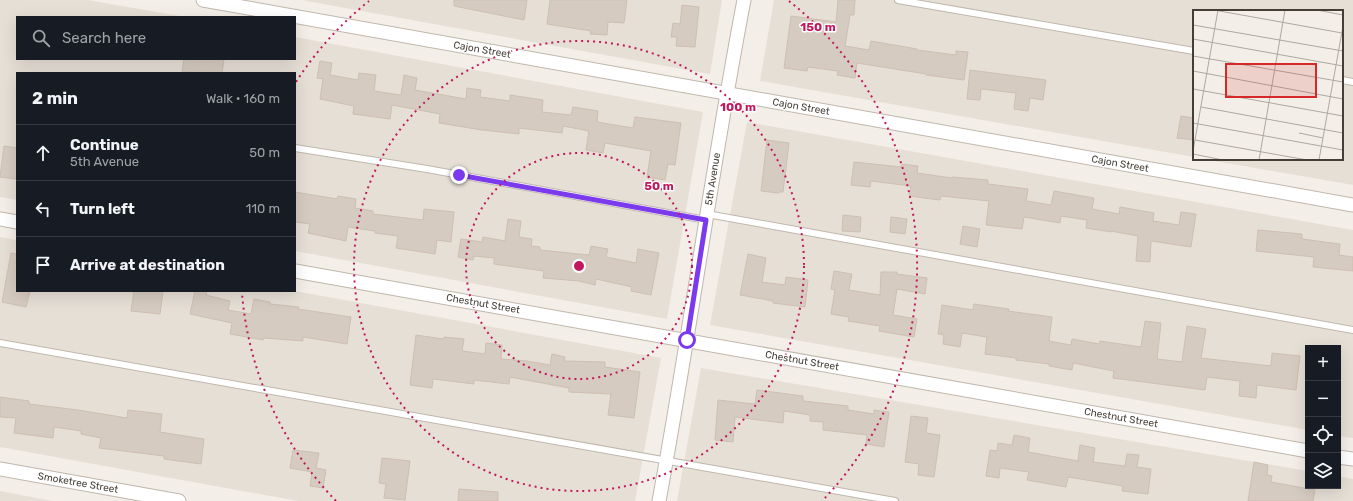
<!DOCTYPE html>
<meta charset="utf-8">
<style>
:root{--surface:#171b24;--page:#20242c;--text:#f1f3f6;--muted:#9ea1a6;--line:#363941}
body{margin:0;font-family:Rubik,sans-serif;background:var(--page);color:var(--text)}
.controls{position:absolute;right:12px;bottom:12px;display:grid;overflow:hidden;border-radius:0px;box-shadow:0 4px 16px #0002}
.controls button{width:36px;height:36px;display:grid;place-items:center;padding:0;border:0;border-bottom:1px solid var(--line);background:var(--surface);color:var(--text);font:20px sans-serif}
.stop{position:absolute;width:12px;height:12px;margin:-9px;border:3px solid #7c3aed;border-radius:50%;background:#fff}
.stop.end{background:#7c3aed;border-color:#fff;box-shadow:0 1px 4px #0008}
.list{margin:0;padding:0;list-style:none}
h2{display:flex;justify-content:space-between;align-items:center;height:52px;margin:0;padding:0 16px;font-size:17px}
h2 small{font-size:13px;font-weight:400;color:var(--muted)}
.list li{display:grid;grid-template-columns:26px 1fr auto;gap:12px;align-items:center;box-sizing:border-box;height:56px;padding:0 16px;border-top:1px solid var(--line)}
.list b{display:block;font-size:15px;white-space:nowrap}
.list p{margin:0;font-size:13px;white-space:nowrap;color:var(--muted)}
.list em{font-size:13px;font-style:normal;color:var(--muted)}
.icon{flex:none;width:22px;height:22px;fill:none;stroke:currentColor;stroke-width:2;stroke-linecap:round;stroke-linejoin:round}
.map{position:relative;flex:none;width:1353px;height:501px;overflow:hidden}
.search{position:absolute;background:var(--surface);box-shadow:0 4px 16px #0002;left:16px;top:16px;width:280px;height:44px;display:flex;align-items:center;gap:10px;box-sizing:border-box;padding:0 14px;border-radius:0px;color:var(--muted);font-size:15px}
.panel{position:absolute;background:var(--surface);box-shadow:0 4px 16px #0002;left:16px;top:72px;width:280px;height:220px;border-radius:0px}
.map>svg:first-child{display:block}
</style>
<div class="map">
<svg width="1353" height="501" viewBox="0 0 1353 501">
<rect width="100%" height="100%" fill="#f3eee7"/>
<g fill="#e6dfd6">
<polygon points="0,0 88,0 185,17 17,17 17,59 295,59 295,37 703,112 667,319 295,251 295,73 17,73 17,200 0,197"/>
<polygon points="301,0 722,0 710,74"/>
<polygon points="774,0 1353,0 1353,185 1203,159 1342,159 1342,11 1194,11 1194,157 760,81"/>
<polygon points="747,122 1353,230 1353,438 1338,436 1338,348 1308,348 1308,430 710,325"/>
<polygon points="0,237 17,240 17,291 295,291 661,358 635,501 298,501 0,447"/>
<polygon points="701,368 1308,471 1308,486 1338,486 1338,476 1353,479 1353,501 677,501"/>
<polygon points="0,491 53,501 0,501"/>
</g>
<g fill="#d6cbc0" stroke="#cebfb1">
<polygon points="454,0 527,0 524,20 454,6"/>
<polygon points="550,0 627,0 624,23 608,22 607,35 590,34 591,31 547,24"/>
<polygon points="838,0 855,0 854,15 850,15 845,46 869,50 871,41 917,49 917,50 956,55 956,51 968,52 964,80 926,75 926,74 857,63 855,78 837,75 838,71 808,67 807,71 784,68 791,16 836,22"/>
<polygon points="682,5 699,7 695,47 676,46 677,37 671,37 673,23 680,24"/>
<polygon points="184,59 224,59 222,73 182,72"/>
<polygon points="320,61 332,63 330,75 358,80 359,73 376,75 374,91 401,95 404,75 417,78 415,90 466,99 467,88 481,90 480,97 510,101 510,95 543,100 542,112 571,115 573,107 598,111 597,122 633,128 635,117 681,123 675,165 668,164 665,180 647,177 651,151 605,143 603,153 586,150 589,131 563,126 562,133 519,128 519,134 482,130 439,123 440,114 392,105 390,119 353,114 354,106 320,99 323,79 317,78"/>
<polygon points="970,70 1046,80 1043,100 1030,98 1028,111 1014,109 1016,93 981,89 980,100 967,99"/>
<polygon points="1181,116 1194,118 1194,140 1177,138"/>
<polygon points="767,140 789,143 783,192 779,192 778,193 761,191"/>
<polygon points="4,146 17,148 17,179 0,177"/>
<polygon points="854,162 901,167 902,164 918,166 917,173 952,178 952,177 988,180 988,184 1028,189 1026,201 1051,205 1054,191 1094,198 1092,209 1119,214 1120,207 1154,213 1153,221 1179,225 1181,212 1196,214 1191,247 1151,241 1150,262 1136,261 1138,236 1111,231 1111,232 1086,228 1087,220 1061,216 1060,223 1024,217 1022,229 986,225 989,201 941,196 940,200 909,196 911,186 871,181 870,187 851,185"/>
<polygon points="295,192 337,199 338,196 356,199 355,208 373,211 373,214 423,220 424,209 454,212 451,242 437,240 435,254 396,248 398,236 375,233 375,231 348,227 346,241 308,233 310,224 295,222"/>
<polygon points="843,215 861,217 860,232 842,231"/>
<polygon points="891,217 907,219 905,234 890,232"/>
<polygon points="508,219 521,221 519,237 532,239 531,246 540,247 540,250 589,255 591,246 608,249 606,257 636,263 638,249 659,253 651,295 631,291 632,287 596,279 595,285 579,281 543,278 544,271 494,264 494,258 474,256 473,260 458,257 461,239 482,242 483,237 505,241"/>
<polygon points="963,226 980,229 977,247 960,244"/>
<polygon points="1258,230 1302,234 1302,239 1340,244 1339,255 1353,257 1353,271 1313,267 1314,257 1256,251"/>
<polygon points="11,253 17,254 17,291 30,291 26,307 2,302"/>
<polygon points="748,254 766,258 762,282 785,285 786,277 808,280 805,307 773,303 773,301 740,295"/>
<polygon points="834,271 852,274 849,290 880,295 881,272 897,272 897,274 927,278 925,294 897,289 893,315 917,319 914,337 879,331 880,326 848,321 849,317 831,314 835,290 831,289"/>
<polygon points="134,291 163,291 160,314 131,311"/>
<polygon points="195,291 207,291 206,295 230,301 228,310 251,314 254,299 270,302 270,304 299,307 298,309 351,317 347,344 303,337 303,341 264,338 263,340 230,334 232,323 190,314"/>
<polygon points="974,304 1009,309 1008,311 1052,317 1049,341 1071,345 1072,339 1099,344 1100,341 1141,347 1145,321 1161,323 1157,359 1182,362 1187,326 1206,329 1201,358 1271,366 1272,353 1300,356 1296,390 1257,385 1256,398 1239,396 1240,381 1207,377 1205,390 1113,378 1114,371 1073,363 1072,370 1049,366 1049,364 1016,360 1016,358 985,354 987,337 962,333 960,347 943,344 944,335 938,334 942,305 973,310"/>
<polygon points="416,335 443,339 444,337 464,339 462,351 485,354 486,343 502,345 501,359 527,361 550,365 552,354 565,357 564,361 605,362 605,367 640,372 634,418 608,415 611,394 569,392 569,388 510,377 509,384 474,380 474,384 433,379 432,388 410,385"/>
<polygon points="757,390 803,396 803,401 848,406 848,410 874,414 874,410 889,412 884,447 866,444 867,435 823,430 823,422 810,421 810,415 784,411 783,423 735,417 733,442 715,440 718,400 755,404"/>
<polygon points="0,397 29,401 29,404 78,410 127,418 128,410 162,414 160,432 204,439 201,464 164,459 164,456 99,448 101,438 81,434 81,431 54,427 53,438 14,433 16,418 0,417"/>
<polygon points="911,416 928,418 926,433 940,435 934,477 918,475 919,464 905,462"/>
<polygon points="1014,435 1030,438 1028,452 1078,461 1080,445 1095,448 1093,462 1125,466 1127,454 1139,455 1137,467 1151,469 1148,494 1122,491 1123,486 1068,477 1066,487 1027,480 1029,472 1000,468 999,478 986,476 990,450 997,451 998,443 1012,445"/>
<polygon points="293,450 319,453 316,468 326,470 323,488 310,486 312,472 290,468"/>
<polygon points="382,458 410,461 405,500 384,498 386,484 379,483"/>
<polygon points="1254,462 1268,465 1267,475 1272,476 1271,482 1315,490 1313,501 1248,501"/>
<polygon points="459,489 498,492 498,501 458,501"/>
</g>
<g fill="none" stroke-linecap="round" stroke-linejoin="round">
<g stroke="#c0b7ad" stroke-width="8">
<g id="service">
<polyline points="898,0 1194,51"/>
<polyline points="1342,80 1353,82"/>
<polyline points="295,148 427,169 706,220"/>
<polyline points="707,214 1353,330"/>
<polyline points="0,343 895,501"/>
</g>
</g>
<g stroke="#c0b7ad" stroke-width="15">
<g id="minor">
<polyline points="203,0 1353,205"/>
<polyline points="0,219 17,222"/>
<polyline points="295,271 1308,451"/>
<polyline points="1338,457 1353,459"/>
<polyline points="0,469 179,501"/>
<path d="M659,501C690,334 712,166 744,0"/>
</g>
</g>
<use href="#service" stroke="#fff" stroke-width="6"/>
<use href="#minor" stroke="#fff" stroke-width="13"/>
</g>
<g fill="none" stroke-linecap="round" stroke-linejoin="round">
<polyline stroke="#7c3aed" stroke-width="5" points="459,175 706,220 687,340"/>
</g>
<g fill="none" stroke="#c2185b" stroke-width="2" stroke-dasharray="2 4">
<circle cx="579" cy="266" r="113"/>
<circle cx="579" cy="266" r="225"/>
<path d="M336 501A338 338 0 0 1 242 293M296 82A338 338 0 0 1 369 1M789 1A338 338 0 0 1 822 501"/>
</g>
<g text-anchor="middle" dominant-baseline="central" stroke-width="3" stroke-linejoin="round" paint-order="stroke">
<g font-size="10" fill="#453e37" stroke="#fff">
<text transform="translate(482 50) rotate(10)">Cajon Street</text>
<text transform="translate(801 107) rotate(10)">Cajon Street</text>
<text transform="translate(1120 164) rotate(10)">Cajon Street</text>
<text transform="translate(713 179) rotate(-81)">5th Avenue</text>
<text transform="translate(483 304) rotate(10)">Chestnut Street</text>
<text transform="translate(802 361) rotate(10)">Chestnut Street</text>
<text transform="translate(1121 418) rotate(10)">Chestnut Street</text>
<text transform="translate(78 483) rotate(10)">Smoketree Street</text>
</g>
</g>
<g transform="translate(1193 10)">
<rect width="150" height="150" fill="#f3eee7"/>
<path fill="none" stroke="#ada8a1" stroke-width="1" d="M21,0L149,23M124,0L150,5M0,15L150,41M0,29L150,56M0,46L150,72M0,61L150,89M0,79L150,106M8,97L150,123M0,113L150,140M106,123L130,128M2,130L114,150M0,141L25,0M0,144L30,150M66,150L92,0M126,150L150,16"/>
<path fill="#d62828" fill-opacity="0.15" stroke="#d62828" stroke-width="2" d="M33,54H123V87H33Z"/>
<rect width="150" height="150" fill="none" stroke="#453e37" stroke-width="2"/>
</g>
<circle cx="579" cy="266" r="6" fill="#c2185b" stroke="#fff" stroke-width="2"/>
<g font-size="12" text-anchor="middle" font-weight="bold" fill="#c2185b" stroke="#fff" stroke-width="3" stroke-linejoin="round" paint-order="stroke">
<text x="818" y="31">150 m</text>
<text x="738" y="111">100 m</text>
<text x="659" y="190">50 m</text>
</g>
</svg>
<div class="controls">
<button>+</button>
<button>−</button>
<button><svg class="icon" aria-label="locate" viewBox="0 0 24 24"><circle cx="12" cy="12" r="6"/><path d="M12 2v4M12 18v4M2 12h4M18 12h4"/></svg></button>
<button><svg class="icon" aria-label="layers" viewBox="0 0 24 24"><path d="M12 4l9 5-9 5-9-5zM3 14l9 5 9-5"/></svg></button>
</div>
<div class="stop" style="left:687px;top:340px"></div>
<div class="stop end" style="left:459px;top:175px"></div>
<div class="search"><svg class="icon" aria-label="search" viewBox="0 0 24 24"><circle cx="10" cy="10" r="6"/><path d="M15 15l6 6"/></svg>Search here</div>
<section class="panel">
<h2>2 min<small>Walk · 160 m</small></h2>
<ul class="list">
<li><svg class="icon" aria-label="ahead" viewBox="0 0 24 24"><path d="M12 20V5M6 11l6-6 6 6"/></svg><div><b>Continue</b><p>5th Avenue</p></div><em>50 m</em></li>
<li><svg class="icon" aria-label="left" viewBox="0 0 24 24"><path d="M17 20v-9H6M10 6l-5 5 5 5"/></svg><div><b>Turn left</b></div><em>110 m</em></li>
<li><svg class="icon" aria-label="arrive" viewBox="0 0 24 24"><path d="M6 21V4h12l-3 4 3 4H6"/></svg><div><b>Arrive at destination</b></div></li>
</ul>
</section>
</div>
